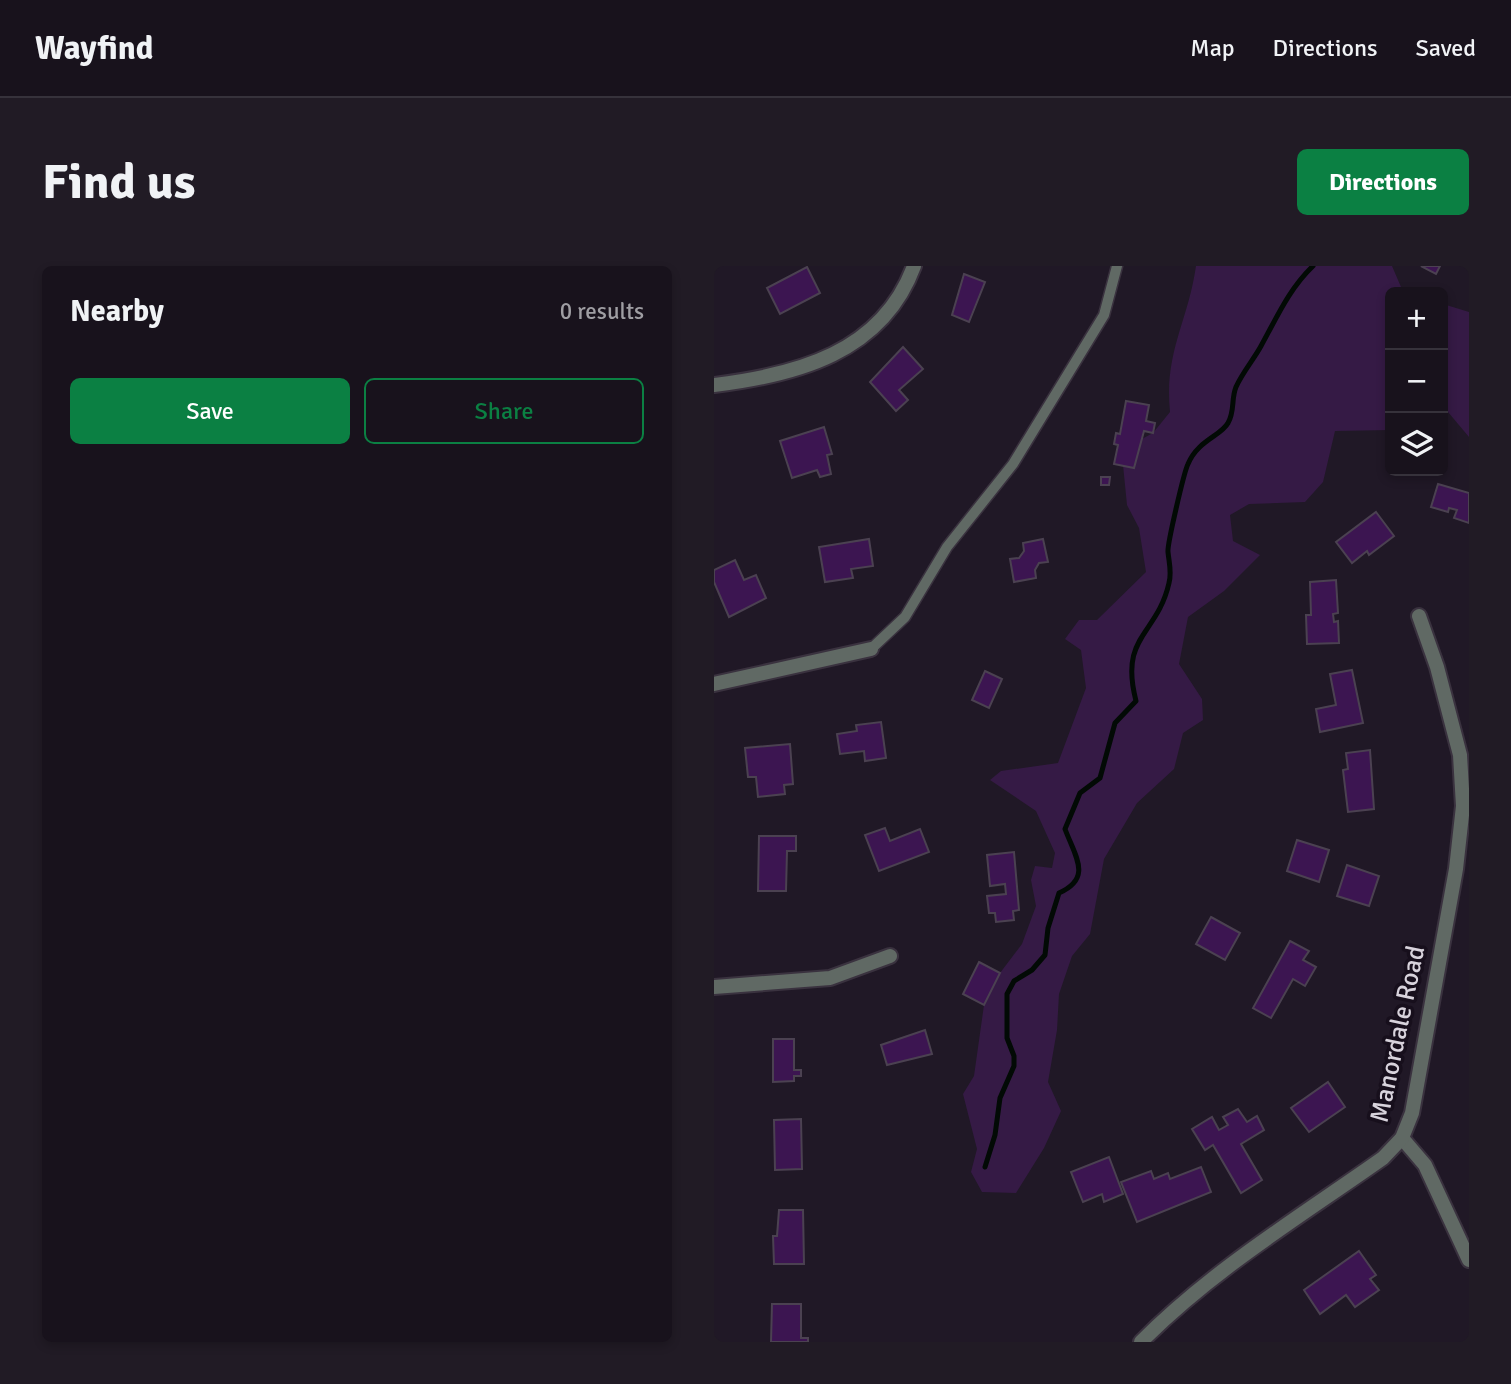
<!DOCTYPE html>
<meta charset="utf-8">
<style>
:root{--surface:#18121c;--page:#211b25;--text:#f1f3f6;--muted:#9f9ea3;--line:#36323b;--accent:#0b8043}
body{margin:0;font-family:Signika,sans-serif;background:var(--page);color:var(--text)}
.controls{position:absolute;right:21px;top:21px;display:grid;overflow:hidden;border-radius:10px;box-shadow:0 4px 10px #0003}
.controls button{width:63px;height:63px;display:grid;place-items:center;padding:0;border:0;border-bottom:2px solid var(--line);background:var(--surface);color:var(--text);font:35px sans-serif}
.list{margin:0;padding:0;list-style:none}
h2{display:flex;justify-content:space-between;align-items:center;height:91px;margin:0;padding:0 28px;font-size:30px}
h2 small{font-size:23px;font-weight:400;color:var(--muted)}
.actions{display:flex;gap:14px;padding:21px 28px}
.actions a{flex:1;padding:16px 0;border:2px solid var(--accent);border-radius:10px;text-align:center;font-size:24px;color:var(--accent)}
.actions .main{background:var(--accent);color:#fff}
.icon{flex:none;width:38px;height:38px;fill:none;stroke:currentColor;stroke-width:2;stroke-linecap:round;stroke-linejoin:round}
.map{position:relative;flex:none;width:755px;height:1076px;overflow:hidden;border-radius:10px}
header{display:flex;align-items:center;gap:42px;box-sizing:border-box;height:98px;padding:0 35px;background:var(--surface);border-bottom:2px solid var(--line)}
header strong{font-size:33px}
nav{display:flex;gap:38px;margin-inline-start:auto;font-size:24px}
.intro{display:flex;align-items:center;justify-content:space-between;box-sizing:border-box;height:168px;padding:0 42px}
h1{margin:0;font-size:49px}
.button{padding:18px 32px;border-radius:10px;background:var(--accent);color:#fff;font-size:24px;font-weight:700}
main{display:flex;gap:42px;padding:0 42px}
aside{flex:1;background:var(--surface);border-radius:10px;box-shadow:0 4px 10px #0003}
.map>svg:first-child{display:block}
</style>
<header>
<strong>Wayfind</strong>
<nav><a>Map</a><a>Directions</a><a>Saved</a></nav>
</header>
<div class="intro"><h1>Find us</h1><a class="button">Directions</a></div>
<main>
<aside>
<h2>Nearby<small>0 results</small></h2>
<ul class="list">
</ul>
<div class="actions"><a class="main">Save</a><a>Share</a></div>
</aside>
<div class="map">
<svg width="755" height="1076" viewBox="0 0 755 1076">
<rect width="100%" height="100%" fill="#201826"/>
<g fill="#351a45">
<path d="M482,0H678L687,21L700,26H676V164L621,165L609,216L591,236L535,238L516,249L519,275L546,289L510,325L474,351L465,398L488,433L489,454L469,467L460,503L423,537L390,593L376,668L358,690L345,728L343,764L334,816L347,845L330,882L302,927L268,926L257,906L263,883L249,828L260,810L270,739L286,707L308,678L322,640L317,614L321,600L338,602L341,587L322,545L276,514L287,505L344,497L372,422L367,384L351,373L365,354H383L432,306L425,262L413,239L409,199L420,201L426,174L439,167L456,146C450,86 474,56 482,0Z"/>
<polygon points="729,38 755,46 755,171 734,146 729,148"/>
</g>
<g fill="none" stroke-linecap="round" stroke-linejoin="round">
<path stroke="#020a05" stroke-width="5" d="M271,901L281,869L286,832L300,800V790L293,772V728L300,715L318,704L331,689L334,662L345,627C379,612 361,590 351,563L366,527L386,512L401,457L422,435C405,369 443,370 455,317C458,306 455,297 454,286C453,279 470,206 474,198C484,174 507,170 514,157C521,145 517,133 522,121C528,107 540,93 547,80C563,51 575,23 599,0"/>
</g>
<g fill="#3c1551" stroke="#4b4151" stroke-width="2">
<polygon points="707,0 726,0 722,8"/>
<polygon points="93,1 106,27 66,48 53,22"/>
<polygon points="250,8 271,16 255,56 238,49"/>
<polygon points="189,81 209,103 185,124 194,134 182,145 156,116"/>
<polygon points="412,135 435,139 432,155 441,157 439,167 430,165 420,202 400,198 404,179 400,178 402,167 406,168"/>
<polygon points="110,161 118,188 113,189 117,208 106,211 103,204 78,212 66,175"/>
<polygon points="387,211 396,211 395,219 387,219"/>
<polygon points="724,218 755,227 755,257 740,252 743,244 735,242 734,246 717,241"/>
<polygon points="662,246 680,270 655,289 653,285 638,297 622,276"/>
<polygon points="155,273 159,300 137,303 139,312 111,316 105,281"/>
<polygon points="329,273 334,296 325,297 321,304 322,312 300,316 296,293 305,292 310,285 309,277"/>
<polygon points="21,294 30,314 42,309 52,332 15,351 0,316 0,304"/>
<polygon points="622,314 624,347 619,348 620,356 624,355 625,377 593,378 592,349 597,349 596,316"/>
<polygon points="638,404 649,457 606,466 602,443 622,439 616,408"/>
<polygon points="271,405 288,413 275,442 258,434"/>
<polygon points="167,456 172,492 151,495 150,485 126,488 123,468 143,465 142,459"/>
<polygon points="76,478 79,518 70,519 71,528 44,531 42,511 34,511 31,482"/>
<polygon points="656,484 660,543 634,546 629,504 634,503 632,487"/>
<polygon points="171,562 176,575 206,563 215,586 165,605 151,569"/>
<polygon points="45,570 82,570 82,585 73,585 72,625 44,625"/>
<polygon points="583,574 615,584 605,616 573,605"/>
<polygon points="300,586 305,644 299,645 300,654 282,656 281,647 275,647 273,630 292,628 291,618 276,620 273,589"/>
<polygon points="633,599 665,610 655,640 623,630"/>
<polygon points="497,651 526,667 511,694 482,678"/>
<polygon points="576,675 595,685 589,694 602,701 591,720 579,713 557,752 539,742"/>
<polygon points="265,696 286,707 270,739 249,728"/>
<polygon points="211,764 218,788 173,799 167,779"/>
<polygon points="59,773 80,773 80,804 87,804 87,810 80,810 80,815 59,816"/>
<polygon points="614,816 631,841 595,866 577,842"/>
<polygon points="524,843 533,856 543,850 550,864 527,878 548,914 527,927 499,879 491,884 478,863 498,851 505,864 514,859 509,851"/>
<polygon points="87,853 88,903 61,904 60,854"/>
<polygon points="395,891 409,928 390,936 388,928 369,936 357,906"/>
<polygon points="487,901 497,926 423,956 407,916 437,905 440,913 454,907 456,913"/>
<polygon points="65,944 89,944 90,998 60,998 59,970 63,970"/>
<polygon points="645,985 662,1009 656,1013 665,1024 641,1041 632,1029 606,1048 590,1024"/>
<polygon points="58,1038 87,1038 87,1072 94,1072 94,1076 57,1076"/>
</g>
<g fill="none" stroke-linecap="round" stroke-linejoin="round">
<g stroke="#3a323f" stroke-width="13">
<polyline id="lane" points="157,383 191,351 233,281 299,198 390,49 403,0"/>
</g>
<g stroke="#3a323f" stroke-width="18">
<g id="street">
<path d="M0,119C82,109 168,87 200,0"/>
<polyline points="0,418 157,383"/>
<polyline points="0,721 116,712 176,690"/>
<polyline points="688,872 711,899 755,994"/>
<path d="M427,1076C498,1004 587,950 669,892L688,872L698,847L742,603L749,540L746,489L723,401L705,350"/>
</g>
</g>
<use href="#lane" stroke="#606964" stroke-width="10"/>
<use href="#street" stroke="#606964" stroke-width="14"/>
</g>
<g text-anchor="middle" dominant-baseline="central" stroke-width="7" stroke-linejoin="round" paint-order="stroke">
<g font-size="26" fill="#d8d3dc" stroke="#170f1c">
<text transform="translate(684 768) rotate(-78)">Manordale Road</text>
</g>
</g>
</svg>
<div class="controls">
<button>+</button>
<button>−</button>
<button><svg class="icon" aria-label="layers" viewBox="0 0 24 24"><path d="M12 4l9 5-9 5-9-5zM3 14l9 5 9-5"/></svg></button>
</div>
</div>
</main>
